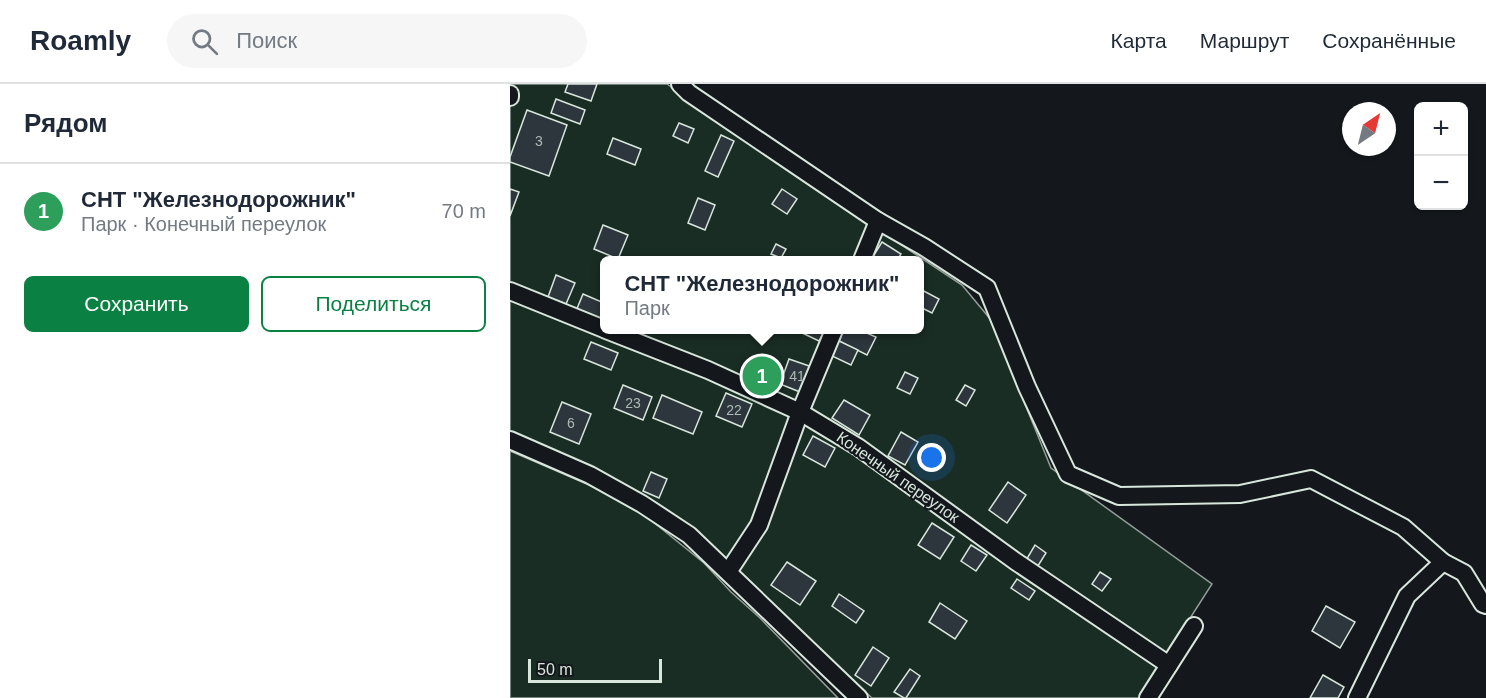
<!DOCTYPE html>
<html lang="ru">
<meta charset="utf-8">
<style>
:root{--surface:#fff;--page:#f6f6f7;--text:#1f2937;--muted:#747a83;--line:#e0e1e3;--accent:#0b8043}
body{margin:0;font-family:Helvetica,sans-serif;background:var(--page);color:var(--text)}
.controls{position:absolute;right:18px;top:18px;display:grid;overflow:hidden;border-radius:9px;box-shadow:0 2px 4px #0004}
.controls button{width:54px;height:54px;display:grid;place-items:center;padding:0;border:0;border-bottom:2px solid var(--line);background:var(--surface);color:var(--text);font:30px sans-serif}
.compass{position:absolute;left:832px;top:18px;width:54px;height:54px;border-radius:50%;background:var(--surface);box-shadow:0 2px 4px #0004;rotate:35deg}
.scale{position:absolute;left:18px;bottom:15px;width:134px;box-sizing:border-box;padding-left:6px;border:3px solid #d8e6dc;border-top:0;font-size:16px;line-height:21px;white-space:nowrap;color:#d8e6dc;-webkit-text-stroke:4px #14181c;paint-order:stroke}
.you{position:absolute;left:422px;top:374px;width:21px;height:21px;margin:-15px;border:4px solid #fff;border-radius:50%;background:#1a73e8;box-shadow:0 0 0 9px #1a73e833}
.badge{display:grid;place-items:center;width:39px;height:39px;border-radius:50%;background:var(--accent);color:#fff;font-size:20px;font-weight:700}
.pin{position:absolute;translate:-50% -50%;border:3px solid #fff;box-shadow:0 2px 6px #0006}
.popup{position:absolute;left:90px;top:172px;width:324px;height:78px;box-sizing:border-box;display:grid;place-content:center;border-radius:9px;background:var(--surface);filter:drop-shadow(0 2px 4px #0005);font-size:20px;white-space:nowrap;color:var(--muted)}
.popup b{font-size:22px;color:var(--text)}
.popup::after{content:'';position:absolute;left:50%;top:100%;margin-left:-12px;border:12px solid transparent;border-top-color:var(--surface)}
.list{margin:0;padding:0;list-style:none}
h2{display:flex;justify-content:space-between;align-items:center;height:78px;margin:0;padding:0 24px;font-size:26px}
h2 small{font-size:20px;font-weight:400;color:var(--muted)}
.list li{display:grid;grid-template-columns:39px 1fr auto;gap:18px;align-items:center;box-sizing:border-box;height:96px;padding:0 24px;border-top:2px solid var(--line)}
.list b{display:block;font-size:22px;white-space:nowrap}
.list p{margin:0;font-size:20px;white-space:nowrap;color:var(--muted)}
.list em{font-size:20px;font-style:normal;color:var(--muted)}
.actions{display:flex;gap:12px;padding:18px 24px}
.actions a{flex:1;padding:14px 0;border:2px solid var(--accent);border-radius:9px;text-align:center;font-size:21px;color:var(--accent)}
.actions .main{background:var(--accent);color:#fff}
.icon{flex:none;width:33px;height:33px;fill:none;stroke:currentColor;stroke-width:2;stroke-linecap:round;stroke-linejoin:round}
.map{position:relative;flex:none;width:976px;height:614px;overflow:hidden}
header{display:flex;align-items:center;gap:36px;box-sizing:border-box;height:84px;padding:0 30px;background:var(--surface);border-bottom:2px solid var(--line)}
header strong{font-size:28px}
nav{display:flex;gap:33px;margin-inline-start:auto;font-size:21px}
.search{width:420px;height:54px;background:var(--page);display:flex;align-items:center;gap:15px;box-sizing:border-box;padding:0 21px;border-radius:33px;color:var(--muted);font-size:22px}
main{display:flex}
aside{flex:1;background:var(--surface)}
.map>svg:first-child{display:block}
</style>
<header>
<strong>Roamly</strong>
<div class="search"><svg class="icon" aria-label="search" viewBox="0 0 24 24"><circle cx="10" cy="10" r="6"/><path d="M15 15l6 6"/></svg>Поиск</div>
<nav><a>Карта</a><a>Маршрут</a><a>Сохранённые</a></nav>
</header>
<main>
<aside>
<h2>Рядом<small></small></h2>
<ul class="list">
<li><span class="badge" style="background:#2e9e5b">1</span><div><b>СНТ &quot;Железнодорожник&quot;</b><p>Парк · Конечный переулок</p></div><em>70 m</em></li>
</ul>
<div class="actions"><a class="main">Сохранить</a><a>Поделиться</a></div>
</aside>
<div class="map">
<svg width="976" height="614" viewBox="0 0 976 614">
<rect width="100%" height="100%" fill="#14181c"/>
<g fill="#1a2d24" stroke="#939e99" stroke-width="1.5" fill-rule="evenodd">
<path d="M0,0H157L358,139L452,201L481,236L541,384L702,500L629,614H362L170,435L73,380L0,349ZM94,176H410V246H94Z"/>
<polygon points="0,367 77,400 127,425 194,479 221,508 250,534 328,614 0,614"/>
</g>
<g fill="#2c363c" stroke="#d8e6dc" stroke-width="1.5">
<polygon points="58,0 87,0 81,17 55,8"/>
<polygon points="46,15 75,26 70,40 41,29"/>
<polygon points="17,26 57,41 39,92 0,78 0,73"/>
<polygon points="169,39 184,45 178,59 163,52"/>
<polygon points="211,51 224,57 208,93 195,87"/>
<polygon points="103,54 131,65 125,81 97,70"/>
<polygon points="0,105 9,108 0,132"/>
<polygon points="272,105 287,115 277,130 262,120"/>
<polygon points="188,114 205,121 195,146 178,139"/>
<polygon points="93,141 118,151 108,175 84,165"/>
<polygon points="372,158 391,170 387,176 361,176"/>
<polygon points="266,160 276,165 271,174 261,170"/>
<polygon points="46,191 65,199 56,220 38,213"/>
<polygon points="410,205 429,215 422,229 410,223"/>
<polygon points="73,210 94,219 94,238 66,227"/>
<polygon points="286,246 315,246 309,257"/>
<polygon points="332,246 350,246 366,253 357,271 327,256"/>
<polygon points="327,256 348,266 341,281 320,271"/>
<polygon points="81,258 108,269 101,286 74,275"/>
<polygon points="279,275 305,284 295,310 270,300"/>
<polygon points="395,288 408,294 400,310 387,304"/>
<polygon points="113,301 142,313 133,336 104,324"/>
<polygon points="455,301 465,306 456,322 446,316"/>
<polygon points="216,309 242,320 232,343 206,332"/>
<polygon points="152,311 192,328 183,350 143,334"/>
<polygon points="334,316 360,331 349,351 322,334"/>
<polygon points="52,318 81,330 69,360 40,348"/>
<polygon points="391,348 408,358 395,381 378,372"/>
<polygon points="303,352 325,364 315,383 293,371"/>
<polygon points="141,388 157,395 149,414 133,407"/>
<polygon points="498,398 516,411 497,439 479,426"/>
<polygon points="422,439 444,453 430,475 408,461"/>
<polygon points="461,461 477,471 466,487 451,477"/>
<polygon points="525,461 536,469 526,485 515,478"/>
<polygon points="277,478 306,497 290,521 261,501"/>
<polygon points="590,488 601,495 592,507 582,500"/>
<polygon points="507,495 525,507 519,516 501,504"/>
<polygon points="329,510 354,527 346,539 322,522"/>
<polygon points="430,519 457,537 445,555 419,538"/>
<polygon points="816,522 845,538 830,564 802,547"/>
<polygon points="363,563 379,574 361,602 345,591"/>
<polygon points="400,585 410,592 396,614 394,614 384,608"/>
<polygon points="813,591 834,603 828,614 800,614"/>
</g>
<g fill="none" stroke-linecap="round" stroke-linejoin="round">
<g stroke="#d8e6dc" stroke-width="20">
<g id="street">
<polyline points="170,0 179,9 368,137 414,163 477,204 517,303 558,390 609,412 730,410 801,395 893,443 933,478 954,489 973,520 976,521"/>
<polyline points="0,10 0,13"/>
<polyline points="352,176 368,137"/>
<polyline points="0,207 94,245"/>
<polyline points="96,246 198,286 290,328 348,363 505,477 659,581"/>
<polyline points="0,356 80,391 132,420 179,451 349,614"/>
<polyline points="218,488 249,441 290,328 324,246"/>
<polyline points="638,614 684,542"/>
<polyline points="847,614 897,512 933,478"/>
</g>
</g>
<use href="#street" stroke="#14181c" stroke-width="16"/>
</g>
<g text-anchor="middle" dominant-baseline="central" stroke-width="4.5" stroke-linejoin="round" paint-order="stroke">
<g font-size="14" fill="#adbab4">
<text x="29" y="57">3</text>
<text x="287" y="292">41</text>
<text x="123" y="319">23</text>
<text x="224" y="326">22</text>
<text x="61" y="339">6</text>
</g>
<g font-size="16" fill="#d8e6dc" stroke="#14181c">
<text transform="translate(388 393) rotate(35)">Конечный переулок</text>
</g>
</g>
</svg>
<div class="controls">
<button>+</button>
<button>−</button>
</div>
<svg class="compass" viewBox="-18 -18 36 36"><path d="M0-13l5 13h-10z" fill="#e53935"/><path d="M0 13l5-13h-10z" fill="#747a83"/></svg>
<div class="scale">50 m</div>
<div class="you"></div>
<div class="pin badge" style="left:252px;top:292px;background:#2e9e5b">1</div>
<div class="popup"><b>СНТ &quot;Железнодорожник&quot;</b>Парк</div>
</div>
</main>
